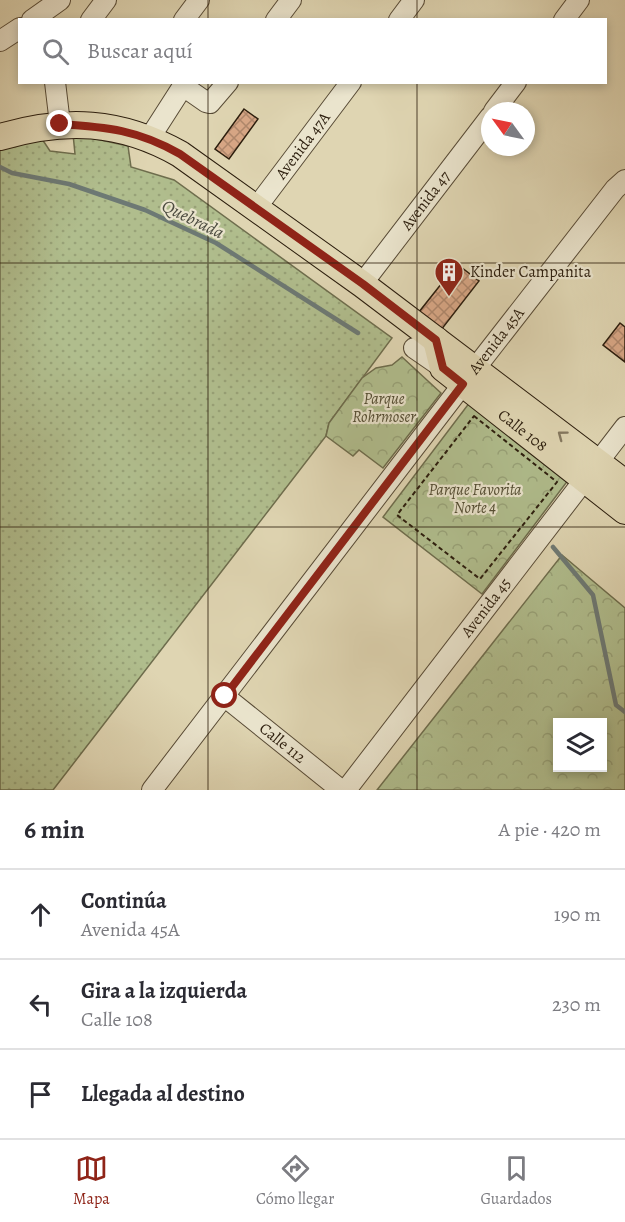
<!DOCTYPE html>
<html lang="es">
<meta charset="utf-8">
<style>
:root{--surface:#fff;--page:#f7f7f7;--text:#2b2b33;--muted:#7c7c81;--line:#e1e1e2;--accent:#8f2418}
body{margin:0;font-family:Alegreya,serif;background:var(--page);color:var(--text)}
.controls{position:absolute;right:18px;bottom:18px;display:grid;overflow:hidden;border-radius:0px;box-shadow:0 3px 9px #0003}
.controls button{width:54px;height:54px;display:grid;place-items:center;padding:0;border:0;border-bottom:2px solid var(--line);background:var(--surface);color:var(--text);font:30px sans-serif}
.compass{position:absolute;left:481px;top:102px;width:54px;height:54px;border-radius:50%;background:var(--surface);box-shadow:0 3px 9px #0003;rotate:303deg}
.stop{position:absolute;width:18px;height:18px;margin:-14px;border:4px solid #8f2418;border-radius:50%;background:#fff}
.stop.end{background:#8f2418;border-color:#fff;box-shadow:0 2px 6px #0008}
.list{margin:0;padding:0;list-style:none}
h2{display:flex;justify-content:space-between;align-items:center;height:78px;margin:0;padding:0 24px;font-size:26px}
h2 small{font-size:20px;font-weight:400;color:var(--muted)}
.list li{display:grid;grid-template-columns:39px 1fr auto;gap:18px;align-items:center;box-sizing:border-box;height:90px;padding:0 24px;border-top:2px solid var(--line)}
.list b{display:block;font-size:22px;white-space:nowrap}
.list p{margin:0;font-size:20px;white-space:nowrap;color:var(--muted)}
.list em{font-size:20px;font-style:normal;color:var(--muted)}
.icon{flex:none;width:33px;height:33px;fill:none;stroke:currentColor;stroke-width:2;stroke-linecap:round;stroke-linejoin:round}
.map{position:relative;flex:none;width:625px;height:790px;overflow:hidden}
.search{position:absolute;background:var(--surface);box-shadow:0 3px 9px #0003;left:18px;right:18px;top:18px;height:66px;display:flex;align-items:center;gap:15px;box-sizing:border-box;padding:0 21px;border-radius:0px;color:var(--muted);font-size:22px}
.sheet{height:348px;background:var(--surface)}
nav{display:flex;justify-content:space-around;align-items:center;box-sizing:border-box;height:84px;border-top:2px solid var(--line);background:var(--surface);font-size:16px;color:var(--muted)}
nav a{display:grid;justify-items:center;gap:3px}
nav .on{color:var(--accent)}
.map>svg:first-child{display:block}
</style>
<div class="map">
<svg width="625" height="790" viewBox="0 0 625 790">
<defs>
<pattern id="grass-dots" width="8" height="8" patternUnits="userSpaceOnUse" patternTransform="scale(1.5)"><rect width="8" height="8" fill="#b0bd8d"/><path d="M2 2h.1M6 6h.1" fill="none" stroke="#98a278" stroke-width="1.8" stroke-linecap="round"/></pattern>
<pattern id="park-crowns" width="20" height="18" patternUnits="userSpaceOnUse" patternTransform="scale(1.5)"><rect width="20" height="18" fill="#b0bd8d"/><path d="M2 6a3 3 0 1 1 6 0M12 15a3 3 0 1 1 6 0" fill="none" stroke="#98a278"/></pattern>
<pattern id="building-cross-hatch" width="8" height="8" patternUnits="userSpaceOnUse" patternTransform="scale(1.5)"><rect width="8" height="8" fill="#d8a786"/><path d="M0 0l8 8M0 8l8-8" fill="none" stroke="#af876c"/></pattern>
</defs>
<rect width="100%" height="100%" fill="#dfd5b2"/>
<filter id="stains"><feTurbulence type="fractalNoise" baseFrequency=".00333" numOctaves="4"/><feColorMatrix values="0 0 0 0 .2 0 0 0 0 .09 0 0 0 0 .02 0 0 0 .5 -.17"/></filter>
<radialGradient id="worn" r=".72"><stop offset=".6" stop-color="#630" stop-opacity="0"/><stop offset="1" stop-color="#630" stop-opacity=".3"/></radialGradient>
<polygon fill="url(#grass-dots)" stroke="#6e6d4d" stroke-width="1.5" points="73,134 128,146 131,167 174,180 392,338 329,423 326,436 53,790 0,790 0,149 40,136 50,151 75,154"/>
<g fill="url(#park-crowns)" stroke="#6e6d4d" stroke-width="1.5" fill-rule="evenodd">
<polygon points="402,357 441,393 383,468 359,450 353,456 326,436 329,423 362,378 376,368 392,365"/>
<polygon points="470,402 569,479 482,594 383,517"/>
<path d="M562,555L625,608V790H377ZM602,722V768H558V722Z"/>
</g>
<g fill="none" stroke-linecap="round" stroke-linejoin="round">
<g stroke="#6d7974" stroke-width="4.5">
<polyline points="0,167 12,173 69,184 145,210 216,243 358,333"/>
<polyline points="553,547 593,595 616,705 625,712"/>
</g>
</g>
<g fill="url(#building-cross-hatch)" stroke="#2b1d0d" stroke-width="1.5">
<polygon points="244,109 258,119 229,159 215,149"/>
<polygon points="457,264 479,281 441,330 419,312"/>
<polygon points="620,323 625,327 625,362 603,345"/>
</g>
<g fill="none" stroke-linecap="round" stroke-linejoin="round">
<g stroke="#584b36" stroke-width="22">
<g id="minor">
<polyline points="32,20 60,0"/>
<polyline points="91,20 106,0"/>
<polyline points="184,20 199,0"/>
<polyline points="276,20 291,0"/>
<polyline points="399,20 414,0"/>
<polyline points="564,20 579,0"/>
<polyline points="0,41 20,28"/>
<polyline points="55,82 60,124"/>
<polyline points="494,111 516,82"/>
<polyline points="149,139 183,86 206,102 210,103 228,82"/>
<path id="s1" d="M256,208L351,82"/>
<path id="s2" d="M362,284L490,117"/>
<polyline points="414,348 443,368"/>
<path id="s3" d="M224,696L341,790"/>
<path id="s4" d="M152,790L463,384L615,189L625,180"/>
<path id="s5" d="M346,790L625,427"/>
</g>
</g>
<g stroke="#2b1d0d" stroke-width="28">
<g id="major">
<path d="M0,137C65,118 120,120 180,154L362,284L625,483"/>
<path id="s6" d="M436,340L443,368L625,511"/>
</g>
</g>
<polygon stroke="#2b1d0d" stroke-width="2" stroke-dasharray="4.5 3" stroke-linecap="butt" points="474,416 557,482 480,579 397,515"/>
<use href="#minor" stroke="#eae4cd" stroke-width="20"/>
<use href="#major" stroke="#dfd5b2" stroke-width="26"/>
</g>
<defs><path id="oneway-chevron" d="M-2-3.5L2.5 0L-2 3.5" fill="none" stroke-width="1.6" stroke-linecap="round" stroke-linejoin="round" transform="scale(1.5)"/></defs>
<use stroke="#857960" href="#oneway-chevron" transform="translate(562 435) rotate(-143)"/>
<g fill="none" stroke-linecap="round" stroke-linejoin="round">
<path stroke="#8f2418" stroke-width="8" d="M60,124C107,127 138,130 180,154L363,284L436,340L443,368L463,384L225,696"/>
</g>
<path fill="none" stroke="#2b1d0d" stroke-width="1.5" stroke-opacity="0.55" d="M208,0V20M417,0V20M208,82V790M417,82V790M0,263H625M0,527H625"/>
<defs>
<g id="building-pin" transform="scale(1.5)"><path d="M0 17L-7.5 6A9.5 9.5 0 1 1 7.5 6Z" fill="#8f2418" stroke="#eae4cd"/><path d="M-4-6H4V6H1V3H-1V6H-4ZM-2.5-4.3h1.7v1.8h-1.7ZM.8-4.3h1.7v1.8H.8ZM-2.5-1h1.7V.8h-1.7ZM.8-1h1.7V.8H.8Z" fill="#fff"/></g>
</defs>
<g fill-rule="evenodd">
<use href="#building-pin" x="449" y="272"/>
</g>
<g text-anchor="middle" dominant-baseline="central" stroke-width="4.5" stroke-linejoin="round" paint-order="stroke">
<g font-size="16" fill="#2b1d0d" stroke="#eae4cd">
<text stroke="none"><textPath href="#s1" startOffset="78">Avenida 47A</textPath></text>
<text stroke="none"><textPath href="#s2" startOffset="105">Avenida 47</textPath></text>
<text stroke="none"><textPath href="#s4" startOffset="566">Avenida 45A</textPath></text>
<text stroke="none"><textPath href="#s6" startOffset="130">Calle 108</textPath></text>
<text stroke="none"><textPath href="#s5" startOffset="230">Avenida 45</textPath></text>
<text stroke="none"><textPath href="#s3" startOffset="75">Calle 112</textPath></text>
</g>
<g font-size="16" fill="#2b1d0d" stroke="#eae4cd" text-anchor="start">
<text x="470" y="272">Kinder Campanita</text>
</g>
<g font-size="16" font-style="italic" fill="#534d33" stroke="#eae4cd">
<text x="384" y="399">Parque<tspan x="384" dy="18">Rohrmoser</tspan></text>
<text x="475" y="490">Parque Favorita<tspan x="475" dy="18">Norte 4</tspan></text>
</g>
<g font-size="18" font-style="italic" fill="#4c4b40" stroke="#eae4cd">
<text transform="translate(193 219) rotate(26)">Quebrada</text>
</g>
</g>
<rect width="100%" height="100%" filter="url(#stains)"/>
<rect width="100%" height="100%" fill="url(#worn)"/>
</svg>
<div class="controls">
<button><svg class="icon" aria-label="layers" viewBox="0 0 24 24"><path d="M12 4l9 5-9 5-9-5zM3 14l9 5 9-5"/></svg></button>
</div>
<svg class="compass" viewBox="-18 -18 36 36"><path d="M0-13l5 13h-10z" fill="#e53935"/><path d="M0 13l5-13h-10z" fill="#7c7c81"/></svg>
<div class="stop" style="left:225px;top:696px"></div>
<div class="stop end" style="left:60px;top:124px"></div>
<div class="search"><svg class="icon" aria-label="search" viewBox="0 0 24 24"><circle cx="10" cy="10" r="6"/><path d="M15 15l6 6"/></svg>Buscar aquí</div>
</div>
<section class="sheet">
<h2>6 min<small>A pie · 420 m</small></h2>
<ul class="list">
<li><svg class="icon" aria-label="ahead" viewBox="0 0 24 24"><path d="M12 20V5M6 11l6-6 6 6"/></svg><div><b>Continúa</b><p>Avenida 45A</p></div><em>190 m</em></li>
<li><svg class="icon" aria-label="left" viewBox="0 0 24 24"><path d="M17 20v-9H6M10 6l-5 5 5 5"/></svg><div><b>Gira a la izquierda</b><p>Calle 108</p></div><em>230 m</em></li>
<li><svg class="icon" aria-label="arrive" viewBox="0 0 24 24"><path d="M6 21V4h12l-3 4 3 4H6"/></svg><div><b>Llegada al destino</b></div></li>
</ul>
</section>
<nav>
<a class="on"><svg class="icon" aria-label="map" viewBox="0 0 24 24"><path d="M3 6l6-2 6 2 6-2v14l-6 2-6-2-6 2zM9 4v14M15 6v14"/></svg>Mapa</a>
<a><svg class="icon" aria-label="directions" viewBox="0 0 24 24"><path d="M12 3l9 9-9 9-9-9zM9 14v-3h6M13 9l2 2-2 2"/></svg>Cómo llegar</a>
<a><svg class="icon" aria-label="saved" viewBox="0 0 24 24"><path d="M7 4h10v16l-5-4-5 4z"/></svg>Guardados</a>
</nav>
